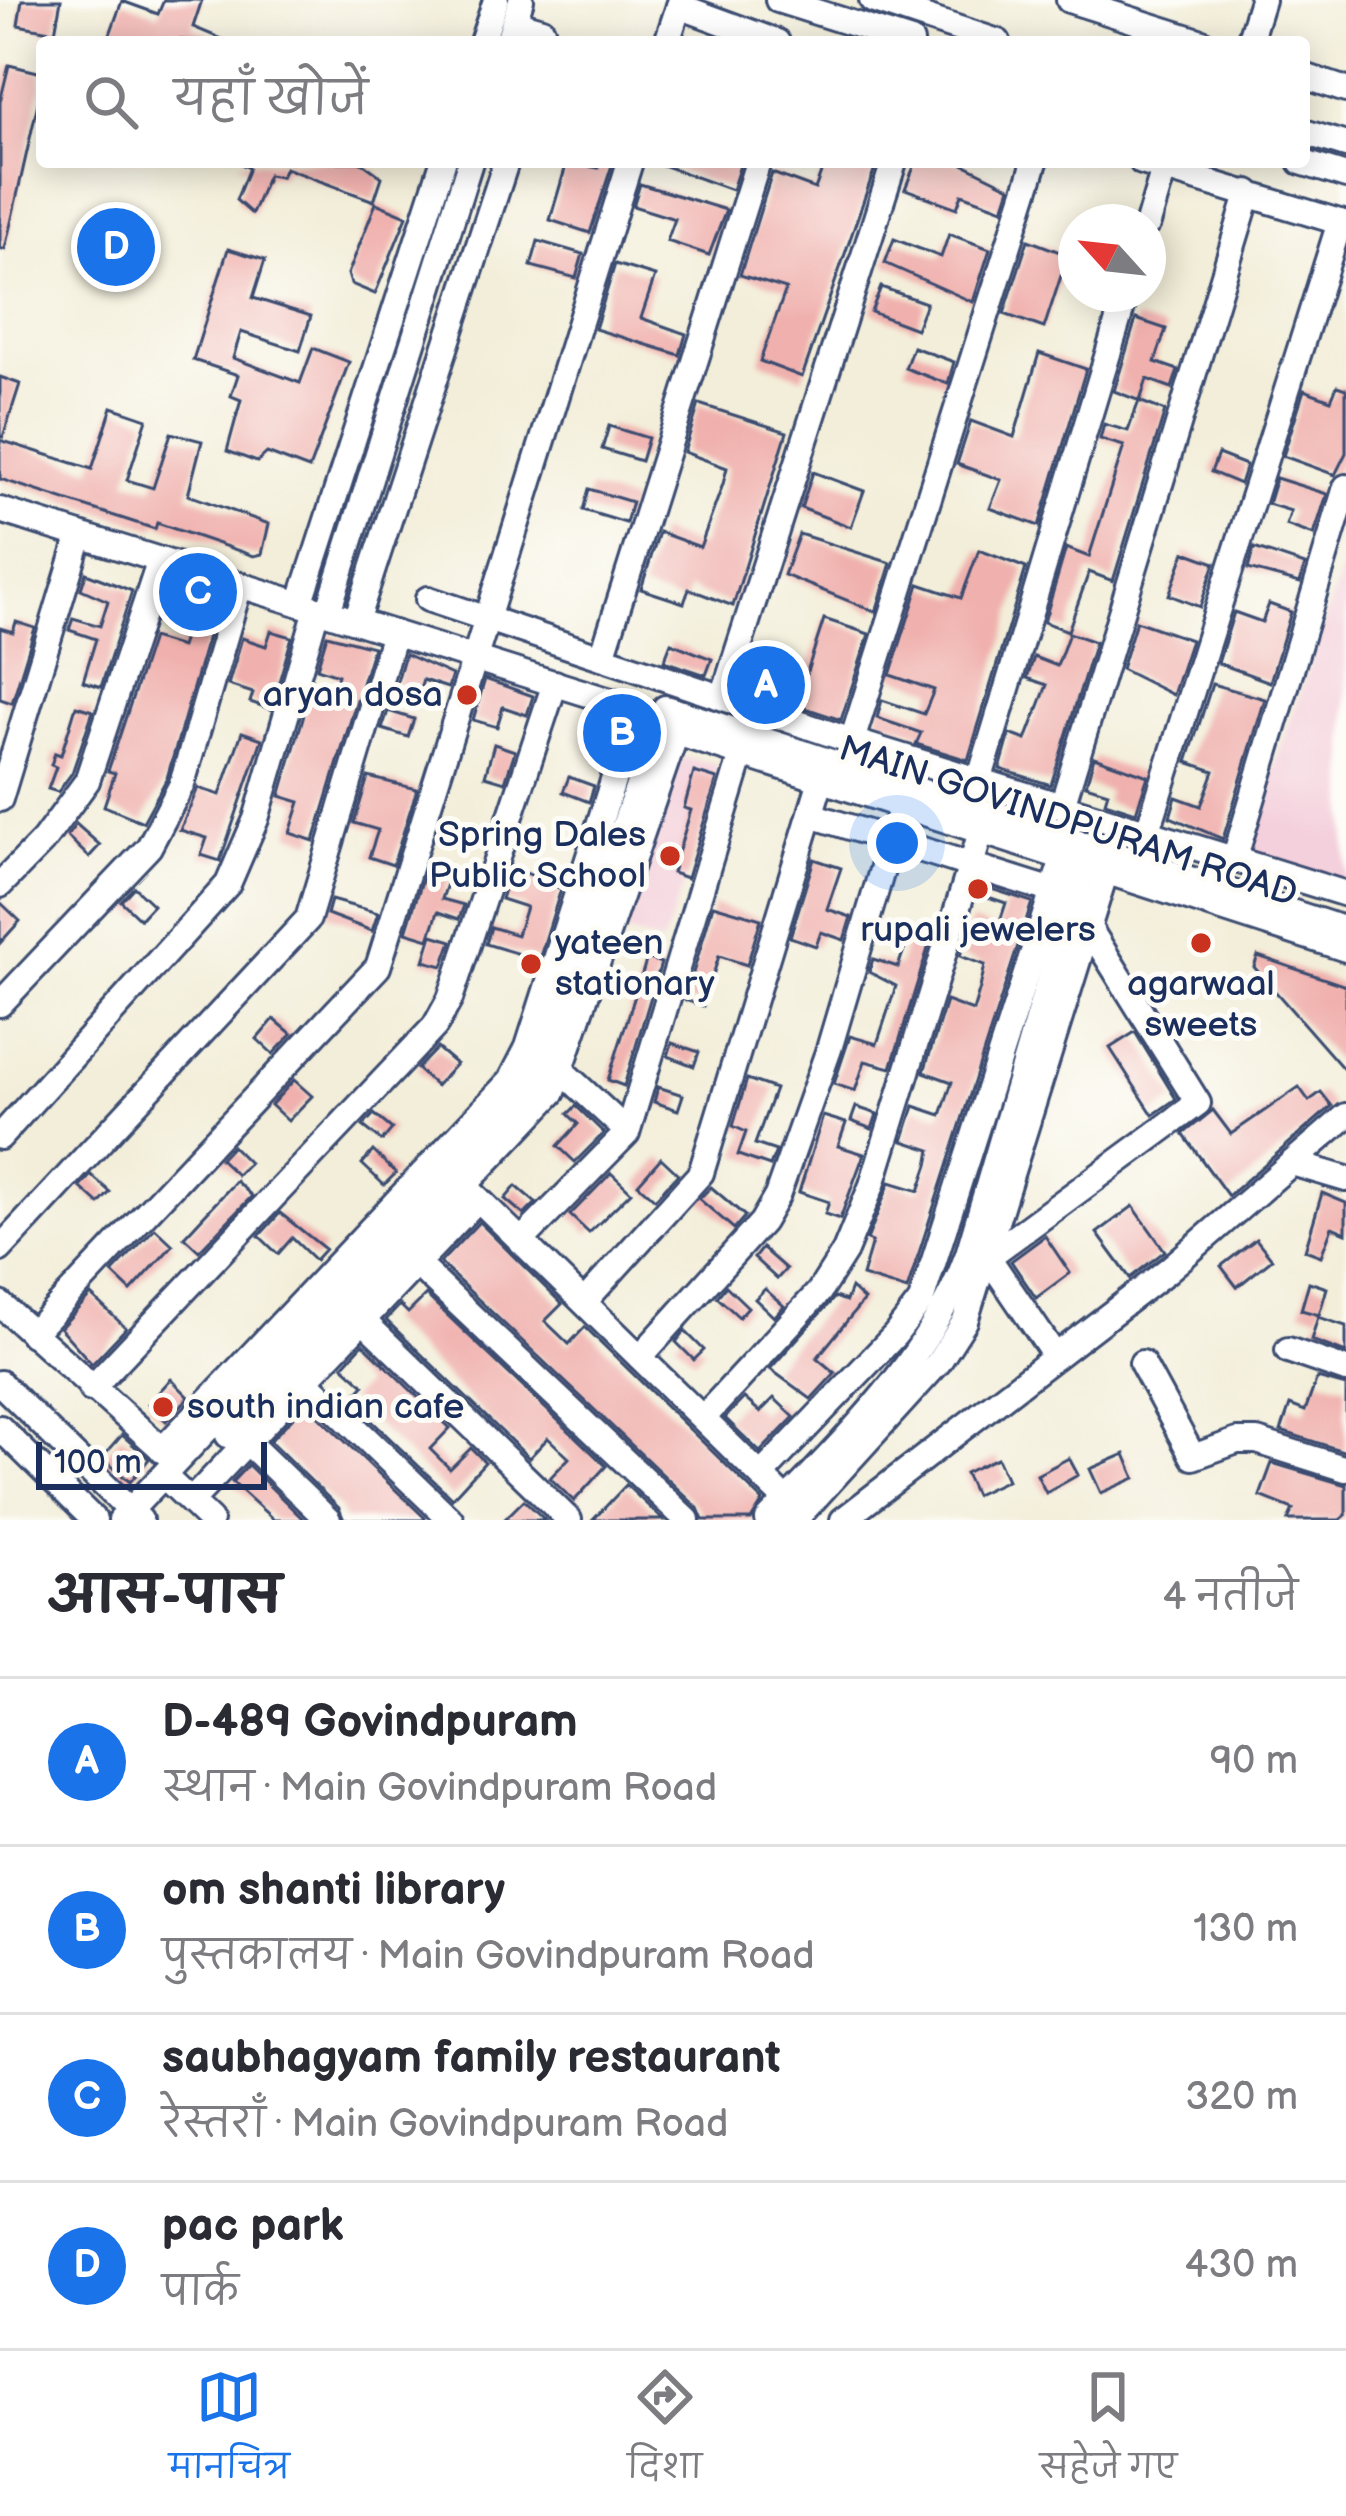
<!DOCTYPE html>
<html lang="hi">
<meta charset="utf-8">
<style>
:root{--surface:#fff;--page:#f7f7f7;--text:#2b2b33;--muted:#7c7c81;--line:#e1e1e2;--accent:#1a73e8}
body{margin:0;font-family:"Balsamiq Sans","Playpen Sans Deva",sans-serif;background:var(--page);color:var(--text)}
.compass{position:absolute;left:1058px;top:204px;width:108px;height:108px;border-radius:50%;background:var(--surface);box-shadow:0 6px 30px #0003;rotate:297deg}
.scale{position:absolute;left:36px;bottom:30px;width:231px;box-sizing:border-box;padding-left:12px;border:6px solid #1b2f5e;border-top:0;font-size:33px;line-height:42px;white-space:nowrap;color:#1b2f5e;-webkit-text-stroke:9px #fdfcf7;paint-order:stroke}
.you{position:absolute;left:897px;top:843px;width:42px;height:42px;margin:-30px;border:9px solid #fff;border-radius:50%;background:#1a73e8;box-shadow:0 0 0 18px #1a73e833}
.badge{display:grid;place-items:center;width:78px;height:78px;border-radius:50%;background:var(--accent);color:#fff;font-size:39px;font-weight:700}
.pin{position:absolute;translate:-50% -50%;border:6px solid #fff;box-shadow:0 3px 12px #0006}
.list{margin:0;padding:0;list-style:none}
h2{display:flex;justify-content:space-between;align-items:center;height:156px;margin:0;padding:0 48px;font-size:51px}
h2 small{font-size:39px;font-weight:400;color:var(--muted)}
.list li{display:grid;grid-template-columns:78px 1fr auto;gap:36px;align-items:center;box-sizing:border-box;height:168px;padding:0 48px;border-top:3px solid var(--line)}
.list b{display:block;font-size:45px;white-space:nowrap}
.list p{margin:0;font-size:39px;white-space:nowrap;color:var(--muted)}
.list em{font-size:39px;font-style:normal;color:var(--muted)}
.icon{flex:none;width:66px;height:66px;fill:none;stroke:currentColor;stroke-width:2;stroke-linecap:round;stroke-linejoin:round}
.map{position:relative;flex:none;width:1346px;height:1520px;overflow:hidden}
.search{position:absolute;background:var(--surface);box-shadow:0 6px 30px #0003;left:36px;right:36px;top:36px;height:132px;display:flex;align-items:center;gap:30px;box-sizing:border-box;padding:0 42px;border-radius:12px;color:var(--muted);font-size:45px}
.sheet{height:828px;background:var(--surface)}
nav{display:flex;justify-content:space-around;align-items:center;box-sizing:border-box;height:168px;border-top:3px solid var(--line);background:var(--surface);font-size:33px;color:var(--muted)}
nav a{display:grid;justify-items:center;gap:6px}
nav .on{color:var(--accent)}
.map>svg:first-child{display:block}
</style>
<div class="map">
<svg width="1346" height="1520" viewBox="0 0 1346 1520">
<rect width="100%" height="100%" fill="#fdfcf7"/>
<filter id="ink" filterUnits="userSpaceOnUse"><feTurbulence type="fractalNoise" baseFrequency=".00833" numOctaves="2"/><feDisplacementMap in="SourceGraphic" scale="24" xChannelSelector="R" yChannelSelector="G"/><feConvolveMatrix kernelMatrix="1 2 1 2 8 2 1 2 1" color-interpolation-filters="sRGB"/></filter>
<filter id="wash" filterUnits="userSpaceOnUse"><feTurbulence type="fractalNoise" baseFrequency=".004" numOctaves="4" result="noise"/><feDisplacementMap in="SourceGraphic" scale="48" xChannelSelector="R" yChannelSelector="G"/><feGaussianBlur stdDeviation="2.7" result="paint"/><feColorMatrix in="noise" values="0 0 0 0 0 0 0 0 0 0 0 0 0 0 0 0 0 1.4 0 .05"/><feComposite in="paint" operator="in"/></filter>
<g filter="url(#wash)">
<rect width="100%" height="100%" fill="#f3eed9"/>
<g fill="#f4cfdc">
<polygon points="1346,556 1346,886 1245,854"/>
<polygon points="679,757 719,764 709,789 717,793 662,943 624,933"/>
</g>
<g id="blocks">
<g fill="#f0b1ae">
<polygon points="22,0 61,0 55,32 18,25"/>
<polygon points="164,0 202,0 193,27 229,42 109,37 122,1 158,14"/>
<polygon points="9,65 42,73 42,85 5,249 0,249 0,102"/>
<polygon points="237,162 361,162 382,177 374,201 285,168 281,177 268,175 252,214 236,200 249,168"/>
<polygon points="567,162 598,168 599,162 613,162 590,233 550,220"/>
<polygon points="654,162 741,162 732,190"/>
<polygon points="825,162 876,165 802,377 760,361 786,289 740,275 772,173 815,189"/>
<polygon points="916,162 959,162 1010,187 1003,209 962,194 957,208 905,189"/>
<polygon points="640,184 726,210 709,255 667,241 675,219 633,206"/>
<polygon points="376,203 407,216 375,294 351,284 348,274"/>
<polygon points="949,234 990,249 973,302 885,263 894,239 941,257"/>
<polygon points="1028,240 1076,258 1076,280 1061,276 1044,328 1004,314"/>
<polygon points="538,241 583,254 576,278 531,266"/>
<polygon points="228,249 265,260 253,298 311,316 300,351 241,332 233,358 300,383 313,348 349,362 309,469 267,453 257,462 227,451 241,400 231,396 238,375 193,360"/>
<polygon points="615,264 655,276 641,318 686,334 680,355 595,329"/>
<polygon points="881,287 926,303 916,329 871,312"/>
<polygon points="1136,319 1166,329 1155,362 1178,370 1172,388 1147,379 1140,401 1114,391"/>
<polygon points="913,347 954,362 948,384 905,368"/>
<polygon points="1039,353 1086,369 1039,526 990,508 1001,480 957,464 971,421 1014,437"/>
<polygon points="0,377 20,384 3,437 0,437"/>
<polygon points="1337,386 1346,389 1346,453 1335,475 1283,456 1304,390 1331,400"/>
<polygon points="1139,401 1165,411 1113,581 1089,572 1068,631 1044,622 1066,548 1089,557 1124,446 1100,439 1104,424 1128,431"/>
<polygon points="699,404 787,432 733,606 689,589 684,603 641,589 659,532 700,547 723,484 727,468 684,452"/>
<polygon points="112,407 147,419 127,480 153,488 171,433 202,441 188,495 269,524 262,554 254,556 157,523 155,529 0,479 0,440 92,469"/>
<polygon points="609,426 648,438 641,461 602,449"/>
<polygon points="1218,454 1246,465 1240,484 1211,472"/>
<polygon points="813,472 864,491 851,527 801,508"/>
<polygon points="1276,478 1327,494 1314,535 1286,525 1291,511 1268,504"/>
<polygon points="589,489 632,502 626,523 583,510"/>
<polygon points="799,534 891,563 876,612 784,575"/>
<polygon points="1254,548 1305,565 1300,583 1248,569"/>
<polygon points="979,550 1026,568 968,760 916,744 921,733 877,718 882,700 924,714 934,690 890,675 919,584 961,598"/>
<polygon points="1185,552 1215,563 1200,607 1169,595"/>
<polygon points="86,573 132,591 101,687 83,681 96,639 69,630 73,618 100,626 108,601 81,589"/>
<polygon points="1269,604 1291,612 1270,682 1218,663 1234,612 1262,622"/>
<polygon points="824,619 869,634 841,720 743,687 750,667 803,684"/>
<polygon points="1136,621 1191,640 1173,695 1121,669"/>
<polygon points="16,622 35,628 12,703 0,699 0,628 13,632"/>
<polygon points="189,623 210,629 167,778 143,822 104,806 115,773 108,771 152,638 181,647"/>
<polygon points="271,631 292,637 271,709 250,702 253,693 228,685 242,638 266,646"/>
<polygon points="1069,633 1095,642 1051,785 1000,769 1010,734 1026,740 1047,685 1027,678 1034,657 1057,666"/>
<polygon points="327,635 373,647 314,841 290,833 300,802 280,796 309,697 329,704 338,675 317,668"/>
<polygon points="671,643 712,659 706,675 664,661"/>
<polygon points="405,654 452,675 448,688 423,680 418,696 395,688"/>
<polygon points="485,679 533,696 527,715 503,707 497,727 473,720"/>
<polygon points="1212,684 1265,699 1223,839 1170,817 1176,797 1201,806 1214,771 1187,762"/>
<polygon points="76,706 93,711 72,773 58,792 48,789 56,767 51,765 55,753 61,755"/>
<polygon points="388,711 414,719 408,737 382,729"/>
<polygon points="242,732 262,739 220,861 201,855 207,838 180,830 198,788 220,795"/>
<polygon points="494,744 515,751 505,782 485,776"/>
<polygon points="1094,757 1148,776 1136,812 1105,802 1108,792 1086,785"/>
<polygon points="694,772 717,779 687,878 672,873 691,810 684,808"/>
<polygon points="368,777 417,789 393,865 369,857 378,830 354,823"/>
<polygon points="569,777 594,786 589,802 563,792"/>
<polygon points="76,824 100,845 89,857 67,836"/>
<polygon points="814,859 841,868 827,909 851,917 844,940 821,932 816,946 790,937"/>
<polygon points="427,865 451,872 442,899 464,905 459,919 438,912 429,939 406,932"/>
<polygon points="511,866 561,889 539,960 486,944 491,927 517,935 526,907 501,899"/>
<polygon points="982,886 1032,902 907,1290 862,1276 872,1242 867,1240 890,1182 919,1191 928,1165 931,1150 903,1141 914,1106 941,1115 952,1082 924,1072 946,1001 973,1011 980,988 985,965 960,956 971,921 997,930 1006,903 979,894"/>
<polygon points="134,887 153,905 140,919 121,901"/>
<polygon points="331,900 378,913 372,931 327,914"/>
<polygon points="0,902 20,921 0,943"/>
<polygon points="713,905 761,919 747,965 719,956 703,1006 685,1000"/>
<polygon points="432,935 452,941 443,966 424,961"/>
<polygon points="909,935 930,942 891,1068 865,1061 855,1091 834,1084 850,1036 877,1044 896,986 869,972 873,959 898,967"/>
<polygon points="1258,956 1346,986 1346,1072 1254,967"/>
<polygon points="647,958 661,963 624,1086 608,1080"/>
<polygon points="274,1019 292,1034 273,1054 257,1039"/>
<polygon points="1135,1032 1176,1099 1153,1115 1110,1048"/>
<polygon points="672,1043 699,1052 694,1066 668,1056"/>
<polygon points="437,1048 456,1064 436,1086 417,1069"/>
<polygon points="747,1079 775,1089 755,1144 776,1151 770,1166 738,1155 746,1132 733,1126"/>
<polygon points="294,1080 312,1096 288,1121 271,1105"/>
<polygon points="658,1087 683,1095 678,1110 654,1102"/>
<polygon points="1299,1087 1309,1101 1321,1092 1332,1106 1228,1196 1183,1134 1213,1110 1231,1134"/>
<polygon points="576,1106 604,1133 575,1162 558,1146 578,1124 568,1114"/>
<polygon points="856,1107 877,1114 872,1129 851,1121"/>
<polygon points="374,1114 392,1129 382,1141 363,1126"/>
<polygon points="823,1116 846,1123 838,1146 864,1154 840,1219 825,1214 829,1202 799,1192"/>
<polygon points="232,1146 249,1163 237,1175 220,1159"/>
<polygon points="373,1151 396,1173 384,1185 362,1164"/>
<polygon points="661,1158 678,1174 655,1199 638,1184"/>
<polygon points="611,1173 631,1192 589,1233 570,1215"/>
<polygon points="91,1175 110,1192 99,1204 80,1187"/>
<polygon points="236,1181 252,1196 199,1251 184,1237"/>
<polygon points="516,1186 536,1203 524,1215 505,1199"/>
<polygon points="711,1187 745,1216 734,1229 699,1199"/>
<polygon points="1322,1193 1346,1203 1346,1233 1332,1227 1321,1256 1305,1250"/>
<polygon points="1133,1206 1165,1251 1130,1278 1097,1233"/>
<polygon points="280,1213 325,1249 315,1260 292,1238 278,1254 259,1236"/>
<polygon points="479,1222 562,1304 545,1321 569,1344 585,1327 763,1501 751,1520 703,1520 698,1508 440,1263"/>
<polygon points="155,1228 173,1245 131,1291 112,1273"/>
<polygon points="1045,1236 1070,1273 1036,1298 1011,1261"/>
<polygon points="1256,1239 1272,1259 1237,1287 1221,1266"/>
<polygon points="762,1248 786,1269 777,1279 754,1258"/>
<polygon points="1309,1282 1327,1288 1319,1315 1301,1310"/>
<polygon points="726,1286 748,1307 739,1317 717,1297"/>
<polygon points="851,1288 864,1300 817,1358 835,1373 811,1399 770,1369 835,1297 846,1301"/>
<polygon points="765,1289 784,1306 774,1317 755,1299"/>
<polygon points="91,1295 126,1328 92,1364 60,1328"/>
<polygon points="426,1295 606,1466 574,1501 550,1478 569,1458 548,1438 529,1458 386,1320 400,1305 408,1313"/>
<polygon points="1318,1317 1346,1326 1346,1353 1311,1340"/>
<polygon points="685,1331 704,1350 694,1360 676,1342"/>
<polygon points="363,1344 450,1428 430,1449 450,1469 471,1448 485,1462 452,1498 350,1400 364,1385 343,1366"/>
<polygon points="1317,1378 1346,1386 1346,1452 1281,1431 1290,1405 1305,1411"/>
<polygon points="171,1379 189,1397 166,1421 148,1404"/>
<polygon points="744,1398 760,1412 774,1398 794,1417 760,1452 725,1418"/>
<polygon points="306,1404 425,1518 423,1520 344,1520 339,1508 270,1441"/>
<polygon points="122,1435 149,1459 130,1482 102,1458"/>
<polygon points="1125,1454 1135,1478 1101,1493 1090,1469"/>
<polygon points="997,1458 1007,1480 975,1495 965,1473"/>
<polygon points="1069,1458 1078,1475 1046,1493 1037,1475"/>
<polygon points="1272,1463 1346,1485 1346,1515 1340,1520 1288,1520 1293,1509 1260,1496"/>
<polygon points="248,1465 304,1520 274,1520 241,1490 232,1482"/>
<polygon points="626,1485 663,1520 593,1520"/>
<polygon points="524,1500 545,1520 504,1520"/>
</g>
</g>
</g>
<g filter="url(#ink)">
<use href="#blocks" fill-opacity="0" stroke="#3b4c70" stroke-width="3"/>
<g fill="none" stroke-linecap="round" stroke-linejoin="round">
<g stroke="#3b4c70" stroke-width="30">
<g id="minor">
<polyline points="778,0 911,42"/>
<polyline points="872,0 998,42"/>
<polyline points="1069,0 1202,42"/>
<polyline points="679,6 777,42"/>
<polyline points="514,22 542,30 545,42"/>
<polyline points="482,42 496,0"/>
<polyline points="508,42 521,0"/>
<polyline points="667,42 681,0"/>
<polyline points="1249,42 1262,0"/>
<polyline points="1304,76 1346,90"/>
<polyline points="1304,132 1346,145"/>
<polyline points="1142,162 1346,224"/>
<polyline points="1301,162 1346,176"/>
<polyline points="1148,223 1164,169"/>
<polyline points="0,510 636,709 677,733 1346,949"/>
<polyline points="428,599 852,741 1346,894"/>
<polyline points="300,604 443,162"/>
<polyline points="328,612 470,162"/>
<polyline points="356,621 506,162"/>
<polyline points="602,657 758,162"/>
<polyline points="723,697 894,162"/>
<polyline points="669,709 1346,930"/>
<polyline points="852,741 1035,162"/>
<polyline points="976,791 1126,294"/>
<polyline points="0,799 80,535"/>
<polyline points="1062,806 1249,192"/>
<polyline points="811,815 1053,891"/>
<polyline points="1144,843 1340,222"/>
<polyline points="1234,860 1346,487"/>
<polyline points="0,885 43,841 87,781 160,560"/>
<polyline points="0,1004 149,847 182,784 240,585"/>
<polyline points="563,1072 618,1123"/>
<polyline points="0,1137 228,884 256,819 317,609"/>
<polyline points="1292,1163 1346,1179"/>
<polyline points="465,1186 798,1512"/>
<polyline points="521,1241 627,1133 742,754"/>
<polyline points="0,1249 308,919 394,633"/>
<polyline points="406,1254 687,1520"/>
<polyline points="584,1302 701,1173 821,780"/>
<polyline points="0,1304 171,1457"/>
<polyline points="351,1309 569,1520"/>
<polyline points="32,1334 378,967 630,162"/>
<polyline points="1288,1350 1346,1370"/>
<polyline points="1055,1356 988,1257 1198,1103 1089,928"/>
<polyline points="640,1357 762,1222 777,1196 829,1049 901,806"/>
<polyline points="1142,1363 1193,1457 1237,1441 1257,1441 1346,1469"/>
<polyline points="297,1372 451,1520"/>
<polyline points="0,1383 140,1520"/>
<polyline points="91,1389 435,1026 450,999 555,683"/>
<polyline points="703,1418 819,1292 845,1251 872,1185 981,832"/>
<polyline points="0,1428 94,1520"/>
<polyline points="239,1434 328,1520"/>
<polyline points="228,1435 553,1092 683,713"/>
<polyline points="162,1450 511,1080 528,1047 636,709"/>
<polyline points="761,1475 895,1335 921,1301 1063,859"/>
<polyline points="165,1477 210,1520"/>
<polyline points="191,1501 478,1199"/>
<polyline points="121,1520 535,1083 665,708"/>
<path d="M768,1520C843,1441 931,1358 968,1254L1088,848"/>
<polyline points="795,1520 938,1363 965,1321 1111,855"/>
<polyline points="843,1520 1168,1270 1346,1116"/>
</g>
</g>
<use href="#minor" stroke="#fff" stroke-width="24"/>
</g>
</g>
<g fill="#c8321e" stroke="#fdfcf7" stroke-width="4.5">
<circle cx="467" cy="695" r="12"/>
<circle cx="670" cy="856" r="12"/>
<circle cx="978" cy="889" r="12"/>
<circle cx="1201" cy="943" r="12"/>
<circle cx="531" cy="964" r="12"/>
<circle cx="163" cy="1407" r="12"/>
</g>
<g text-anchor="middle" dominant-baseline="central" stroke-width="10" stroke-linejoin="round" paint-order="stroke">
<g font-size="36" fill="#1b2f5e" stroke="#fdfcf7" text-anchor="end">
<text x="443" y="695">aryan dosa</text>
<text x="646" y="835">Spring Dales<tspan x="646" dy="41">Public School</tspan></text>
<text x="978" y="930" text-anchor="middle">rupali jewelers</text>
<text x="555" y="943" text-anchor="start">yateen<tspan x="555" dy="41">stationary</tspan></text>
<text x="1201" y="984" text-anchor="middle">agarwaal<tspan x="1201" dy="41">sweets</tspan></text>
<text x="187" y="1407" text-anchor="start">south indian cafe</text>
</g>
<g font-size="36" fill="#1b2f5e" stroke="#fdfcf7">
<text transform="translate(1068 822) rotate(18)">MAIN GOVINDPURAM ROAD</text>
</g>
</g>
</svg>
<svg class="compass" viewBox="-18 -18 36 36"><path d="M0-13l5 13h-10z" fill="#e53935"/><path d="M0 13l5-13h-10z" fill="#7c7c81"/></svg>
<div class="scale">100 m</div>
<div class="you"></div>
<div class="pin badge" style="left:766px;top:685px">A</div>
<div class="pin badge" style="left:622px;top:733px">B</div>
<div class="pin badge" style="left:198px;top:592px">C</div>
<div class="pin badge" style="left:116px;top:247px">D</div>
<div class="search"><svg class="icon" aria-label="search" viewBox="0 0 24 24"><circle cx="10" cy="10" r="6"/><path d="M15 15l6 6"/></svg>यहाँ खोजें</div>
</div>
<section class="sheet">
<h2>आस-पास<small>4 नतीजे</small></h2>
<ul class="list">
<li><span class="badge">A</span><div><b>D-489 Govindpuram</b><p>स्थान · Main Govindpuram Road</p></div><em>90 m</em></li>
<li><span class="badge">B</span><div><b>om shanti library</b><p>पुस्तकालय · Main Govindpuram Road</p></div><em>130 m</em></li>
<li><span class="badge">C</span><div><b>saubhagyam family restaurant</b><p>रेस्तराँ · Main Govindpuram Road</p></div><em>320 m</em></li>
<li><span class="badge">D</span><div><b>pac park</b><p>पार्क</p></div><em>430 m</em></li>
</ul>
</section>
<nav>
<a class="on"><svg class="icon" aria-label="map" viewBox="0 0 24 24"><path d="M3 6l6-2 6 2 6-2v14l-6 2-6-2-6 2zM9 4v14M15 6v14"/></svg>मानचित्र</a>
<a><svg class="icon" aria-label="directions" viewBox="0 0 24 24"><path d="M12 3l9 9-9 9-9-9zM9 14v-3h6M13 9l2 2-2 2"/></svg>दिशा</a>
<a><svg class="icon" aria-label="saved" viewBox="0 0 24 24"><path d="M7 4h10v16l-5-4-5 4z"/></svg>सहेजे गए</a>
</nav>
